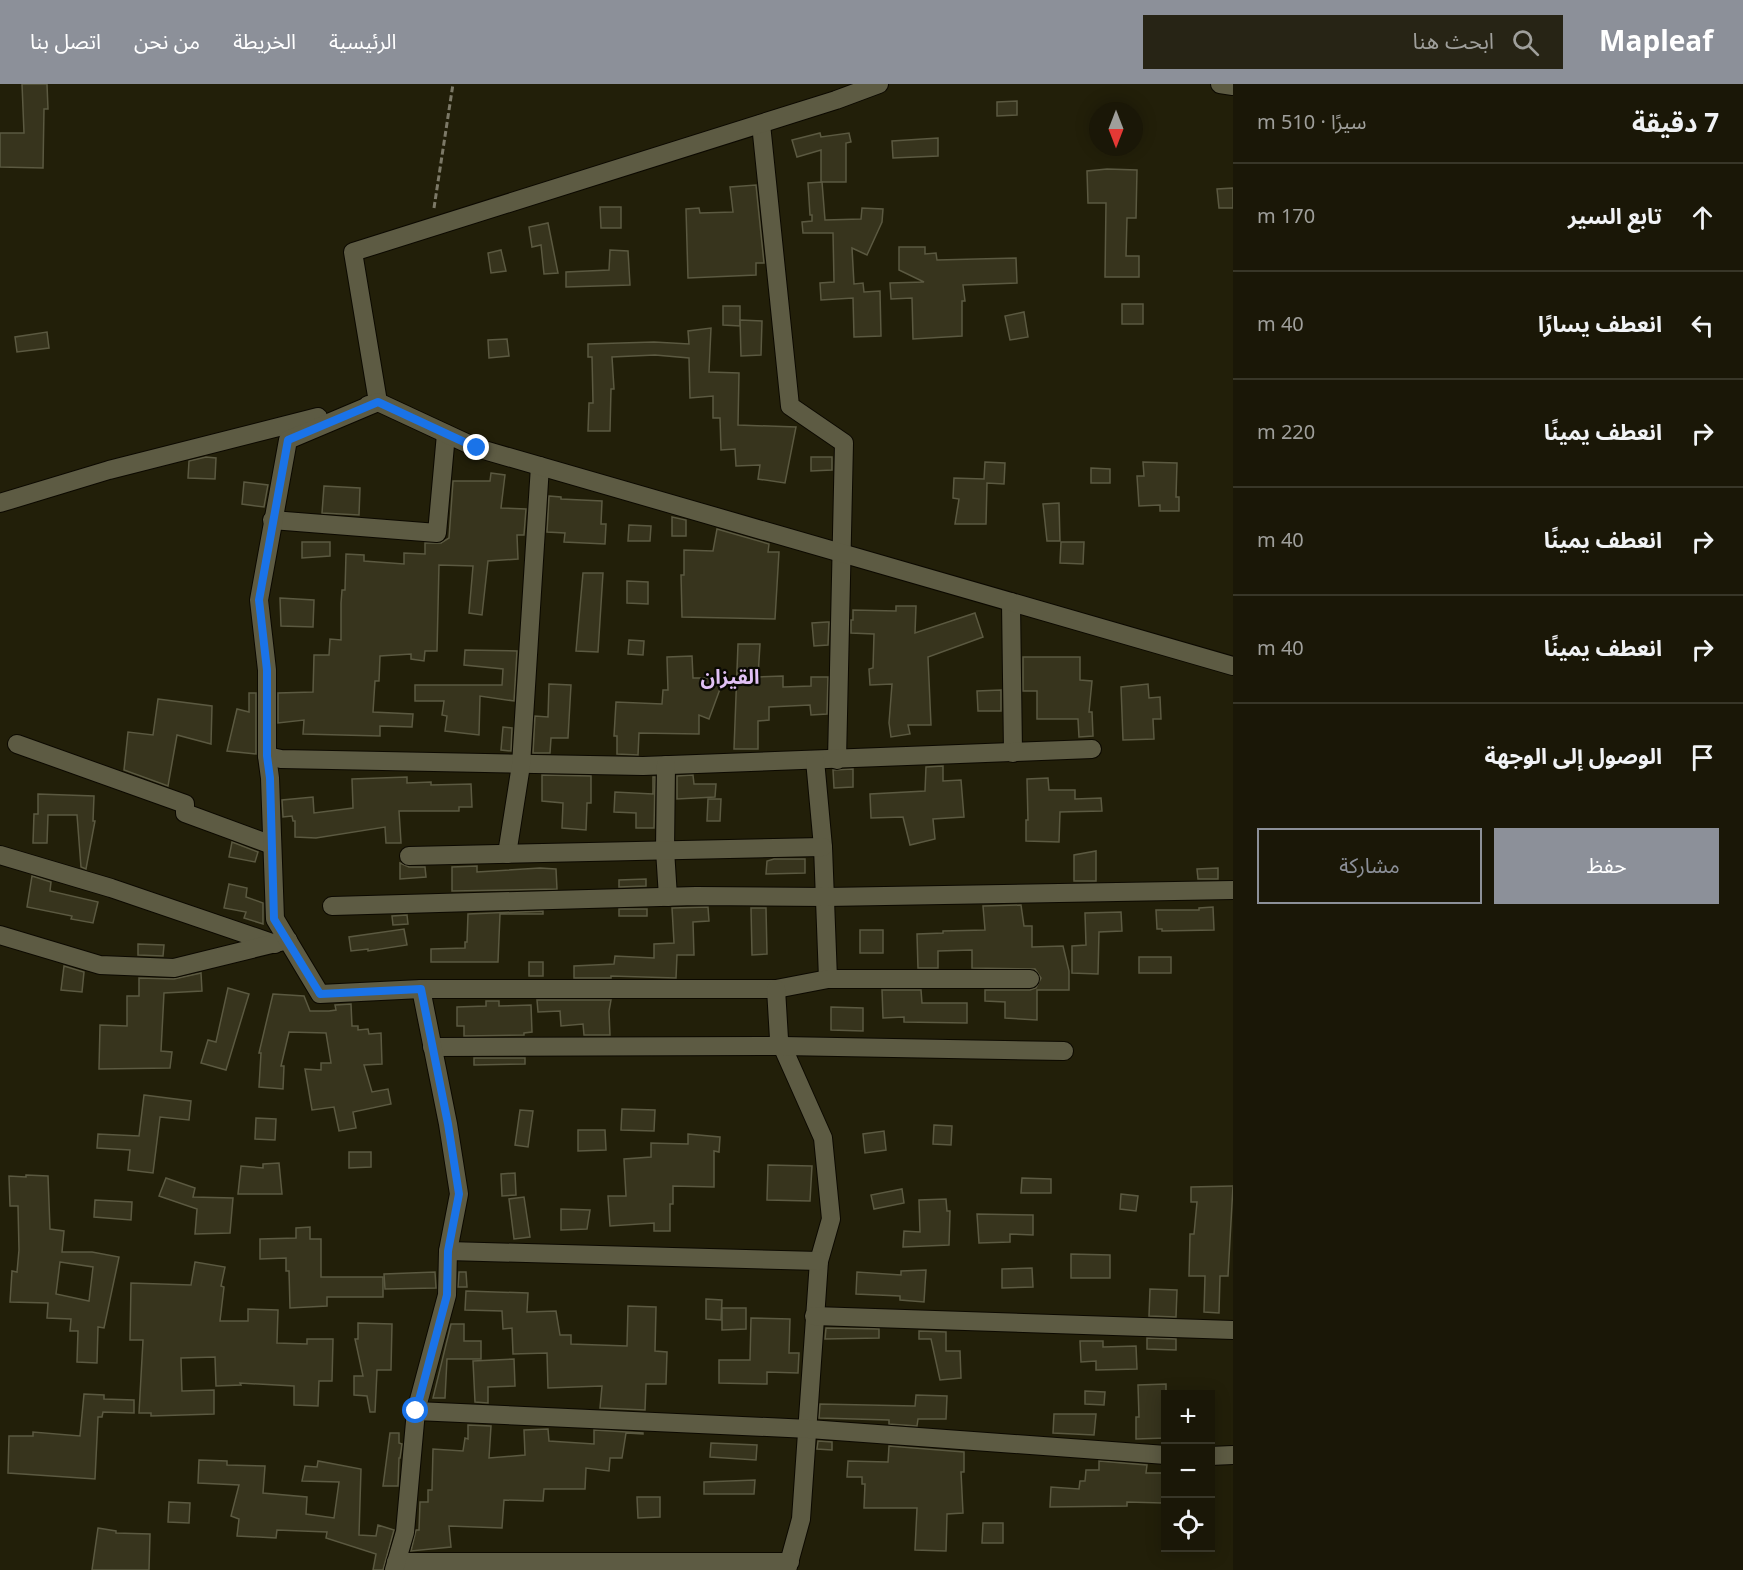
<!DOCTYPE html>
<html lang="ar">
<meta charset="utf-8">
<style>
:root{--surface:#1a1707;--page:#272415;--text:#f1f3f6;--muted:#9f9f9b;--line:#383628;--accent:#8c9099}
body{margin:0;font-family:Georgia,"Noto Sans Arabic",serif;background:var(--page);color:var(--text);direction:rtl}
.controls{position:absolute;right:18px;bottom:18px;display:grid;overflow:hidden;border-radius:0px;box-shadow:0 3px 15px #0003}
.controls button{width:54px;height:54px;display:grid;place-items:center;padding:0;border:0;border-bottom:2px solid var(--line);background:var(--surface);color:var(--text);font:30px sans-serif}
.compass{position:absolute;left:1089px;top:18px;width:54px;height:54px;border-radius:50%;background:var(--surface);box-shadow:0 3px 15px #0003;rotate:180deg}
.stop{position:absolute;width:18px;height:18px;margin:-14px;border:4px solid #1a73e8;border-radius:50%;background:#fff}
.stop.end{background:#1a73e8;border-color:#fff;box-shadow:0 2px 6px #0008}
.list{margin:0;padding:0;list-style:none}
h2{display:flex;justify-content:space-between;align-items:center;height:78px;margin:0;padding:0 24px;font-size:26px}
h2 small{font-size:20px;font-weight:400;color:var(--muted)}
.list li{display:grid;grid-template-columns:39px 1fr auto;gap:18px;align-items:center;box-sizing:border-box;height:108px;padding:0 24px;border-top:2px solid var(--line)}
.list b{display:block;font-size:22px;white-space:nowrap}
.list em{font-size:20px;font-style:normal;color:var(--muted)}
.actions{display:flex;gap:12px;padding:18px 24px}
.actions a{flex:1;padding:14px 0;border:2px solid var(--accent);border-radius:0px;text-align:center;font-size:21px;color:var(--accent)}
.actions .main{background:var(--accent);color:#fff}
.icon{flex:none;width:33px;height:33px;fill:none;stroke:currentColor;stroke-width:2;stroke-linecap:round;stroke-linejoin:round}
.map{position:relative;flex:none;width:1233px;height:1486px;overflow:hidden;direction:ltr}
header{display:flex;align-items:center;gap:36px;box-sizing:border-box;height:84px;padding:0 30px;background:var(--accent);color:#fff}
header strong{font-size:28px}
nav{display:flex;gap:33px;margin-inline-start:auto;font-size:21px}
.search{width:420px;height:54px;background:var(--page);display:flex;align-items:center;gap:15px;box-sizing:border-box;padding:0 21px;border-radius:0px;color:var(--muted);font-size:22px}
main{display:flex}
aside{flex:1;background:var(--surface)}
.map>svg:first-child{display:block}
</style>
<header>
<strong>Mapleaf</strong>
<div class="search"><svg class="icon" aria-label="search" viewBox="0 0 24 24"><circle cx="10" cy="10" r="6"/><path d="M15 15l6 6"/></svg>ابحث هنا</div>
<nav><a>الرئيسية</a><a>الخريطة</a><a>من نحن</a><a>اتصل بنا</a></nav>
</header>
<main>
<aside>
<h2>7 دقيقة<small>سيرًا · 510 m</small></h2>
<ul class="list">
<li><svg class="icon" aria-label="ahead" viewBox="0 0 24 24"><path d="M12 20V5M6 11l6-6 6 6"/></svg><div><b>تابع السير</b></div><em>170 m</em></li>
<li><svg class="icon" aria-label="left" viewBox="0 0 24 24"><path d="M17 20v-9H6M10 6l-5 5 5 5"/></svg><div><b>انعطف يسارًا</b></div><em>40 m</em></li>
<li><svg class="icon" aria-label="right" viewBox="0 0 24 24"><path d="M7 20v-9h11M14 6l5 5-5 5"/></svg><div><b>انعطف يمينًا</b></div><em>220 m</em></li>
<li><svg class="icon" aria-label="right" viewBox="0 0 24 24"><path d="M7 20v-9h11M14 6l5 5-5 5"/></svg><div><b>انعطف يمينًا</b></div><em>40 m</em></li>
<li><svg class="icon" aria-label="right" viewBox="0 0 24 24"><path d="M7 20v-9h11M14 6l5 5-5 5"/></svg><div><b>انعطف يمينًا</b></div><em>40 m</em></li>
<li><svg class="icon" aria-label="arrive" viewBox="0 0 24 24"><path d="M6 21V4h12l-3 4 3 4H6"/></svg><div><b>الوصول إلى الوجهة</b></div></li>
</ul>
<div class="actions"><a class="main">حفظ</a><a>مشاركة</a></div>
</aside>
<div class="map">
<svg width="1233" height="1486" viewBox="0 0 1233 1486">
<rect width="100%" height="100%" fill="#221f09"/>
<g fill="#37341d" stroke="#5b5941" stroke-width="1.5" fill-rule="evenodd">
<polygon points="22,0 47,0 48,25 44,25 43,84 0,83 0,49 24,49"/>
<polygon points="1017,17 1017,31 997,32 997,18"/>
<polygon points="820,49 821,53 849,49 851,58 846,59 846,98 821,98 821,66 797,73 792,56"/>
<polygon points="938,54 938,72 893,74 892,57"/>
<polygon points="1107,85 1137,86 1136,134 1127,134 1126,172 1139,172 1139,193 1105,193 1106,119 1088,119 1087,87"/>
<polygon points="822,98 825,136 861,135 862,124 883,125 882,138 867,171 852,164 854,200 863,199 864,208 880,207 881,252 854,253 853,214 821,216 820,199 834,198 833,149 803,149 802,138 812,137 812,131 810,131 808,99"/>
<polygon points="756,101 764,179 756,179 756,191 688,194 686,125 699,124 700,129 733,128 730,103"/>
<polygon points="1233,104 1233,124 1219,124 1217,105"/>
<polygon points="600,123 621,123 621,144 601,144"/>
<polygon points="548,139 558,189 544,190 541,161 532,163 529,143"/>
<polygon points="899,163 925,163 925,170 936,169 937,176 1016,174 1017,199 963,201 965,217 962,217 962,252 913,255 912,214 891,215 890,199 924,198 899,186"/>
<polygon points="501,166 506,187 491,189 488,169"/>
<polygon points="610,166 628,167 630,201 566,203 566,188 609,186"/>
<rect x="1122" y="220" width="21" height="20"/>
<polygon points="723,222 740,222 740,242 723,241"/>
<polygon points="1024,228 1028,253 1010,256 1005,232"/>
<polygon points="740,236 762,237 761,271 741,272"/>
<polygon points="711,244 709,288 739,289 738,341 796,343 785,399 758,395 760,381 736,382 735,365 721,366 720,334 713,334 713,312 690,314 689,274 655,271 612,273 614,305 611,305 610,347 588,347 589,319 593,319 592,273 588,273 588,260 654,258 689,260 688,247"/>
<polygon points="47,248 49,264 17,268 15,253"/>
<polygon points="507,255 509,272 489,274 488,256"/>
<polygon points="206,373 216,374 215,395 188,394 189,377"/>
<polygon points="811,373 832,373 832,386 811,387"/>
<polygon points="985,378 1005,379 1004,400 987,399 986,440 955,440 959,415 953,414 954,394 984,395"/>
<polygon points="1143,378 1177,379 1176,413 1179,413 1179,427 1160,427 1160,421 1139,422 1137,392 1144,392"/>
<polygon points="1091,384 1110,385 1110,399 1091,399"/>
<polygon points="491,389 505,391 501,424 526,425 524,451 517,451 518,475 488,477 482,531 469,529 473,482 439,481 437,567 425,567 424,577 411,575 411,570 380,572 379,597 375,597 373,628 413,630 412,643 380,642 380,652 303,650 304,636 278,639 278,609 313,608 314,571 329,571 330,555 341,556 341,519 342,506 345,506 346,470 364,471 364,477 404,480 404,469 425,470 425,459 441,459 449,454 453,397 490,397"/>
<polygon points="244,398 268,401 264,423 242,420"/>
<polygon points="324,402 360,404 359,431 322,429"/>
<polygon points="549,412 561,413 561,415 602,417 601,440 606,440 605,460 564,458 565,449 547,448"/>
<polygon points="1059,419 1060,457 1047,457 1043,420"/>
<polygon points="672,433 686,436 686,452 672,452"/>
<polygon points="629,441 651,442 650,457 628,457"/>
<polygon points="717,445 769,460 768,468 779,468 775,535 682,533 681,491 684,491 684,466 713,467"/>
<polygon points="302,458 330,458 330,472 302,474"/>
<polygon points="1061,458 1084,458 1083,480 1060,479"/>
<polygon points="583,489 603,489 598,568 576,567"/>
<polygon points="627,497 648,498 648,520 627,519"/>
<polygon points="280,514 314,516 313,543 281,542"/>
<polygon points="896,522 916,522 915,549 975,529 983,553 928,573 931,641 908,641 910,650 891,653 889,639 892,600 870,601 869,585 873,584 874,550 851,549 851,536 853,536 853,526 896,527"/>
<polygon points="827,538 829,538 828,561 814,562 812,539"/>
<polygon points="629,556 644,557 643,571 628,570"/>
<polygon points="738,560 760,560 758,593 783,592 783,603 811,602 811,593 828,593 827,630 811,631 810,621 769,623 769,636 758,637 758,665 734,665"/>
<polygon points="465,566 517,567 514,617 480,612 479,651 445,647 447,632 442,631 444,617 415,617 415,601 502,601 503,585 464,581"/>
<polygon points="692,572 693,594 724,594 709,635 699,631 699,650 639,649 638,671 617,670 617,652 614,652 616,618 662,620 663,606 668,606 667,573"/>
<polygon points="1023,573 1080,573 1080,596 1092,597 1089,628 1092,628 1093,652 1079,653 1078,635 1037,635 1037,607 1023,607"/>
<polygon points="549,600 571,601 568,654 551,654 550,669 533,669 535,632 548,633"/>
<polygon points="1148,600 1149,614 1160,613 1161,635 1153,635 1154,655 1123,656 1121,603"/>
<polygon points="1001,606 1001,627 978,627 977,607"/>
<polygon points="249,609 256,609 256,670 227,667 237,625 249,628"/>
<polygon points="158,615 212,622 211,660 177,651 168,702 124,686 128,648 153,651"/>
<polygon points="503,643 512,644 511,667 501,666"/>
<polygon points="943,682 943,697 961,696 964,733 933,735 935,755 910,761 903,733 871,734 870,710 925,707 926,683"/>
<polygon points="853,685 853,703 834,704 833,686"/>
<polygon points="542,691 591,692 591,719 587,719 586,746 562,744 563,719 542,717"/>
<polygon points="693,691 694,700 716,700 715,713 677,715 677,692"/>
<polygon points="407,693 407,699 431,698 431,701 471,700 472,723 459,723 459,727 399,727 401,759 386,759 385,743 316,754 295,753 295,737 293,737 292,732 283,733 282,716 313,713 314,729 353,724 352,695"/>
<polygon points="653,693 655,693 654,744 636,744 636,729 614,728 615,708 653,710"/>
<polygon points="1048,694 1049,706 1075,706 1075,715 1101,714 1102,727 1060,728 1059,758 1026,757 1026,736 1028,736 1027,695"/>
<polygon points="38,710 94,712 93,737 95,737 86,785 81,783 77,731 48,731 47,759 33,759 34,730 38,730"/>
<polygon points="708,715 721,715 720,737 707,737"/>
<polygon points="232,758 258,768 255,778 229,773"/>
<polygon points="1096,767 1096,797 1074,797 1074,771"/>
<polygon points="774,775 805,775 805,789 766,790 767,777"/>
<polygon points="400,779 409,783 425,783 426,793 400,795"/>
<polygon points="477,782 477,788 540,784 556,785 557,805 452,807 452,783"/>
<polygon points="1218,784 1218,795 1198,795 1197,785"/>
<polygon points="32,792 51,798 50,807 98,818 93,839 71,835 72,832 27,823"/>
<polygon points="646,795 646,802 619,803 619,796"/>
<polygon points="229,800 247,804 246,813 263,819 263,840 244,834 246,828 224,824"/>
<polygon points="1021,821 1024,842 1032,842 1032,863 1063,862 1069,887 1069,906 1037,906 1037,936 1005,934 1005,918 985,917 985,906 1030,906 1036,904 1041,894 1035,885 972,884 972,866 938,867 938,884 918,884 917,850 943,849 943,847 985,846 983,822"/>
<polygon points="708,823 709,837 693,838 694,871 677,871 676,894 611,892 611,894 574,894 574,882 614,880 615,872 654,874 654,860 674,859 672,824"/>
<polygon points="1213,823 1214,846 1162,847 1162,845 1157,845 1156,826 1199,826 1199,824"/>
<polygon points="751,824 766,824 767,870 752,871"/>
<rect x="619" y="825" width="28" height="7"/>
<polygon points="543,827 543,830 500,830 498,878 431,878 431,865 465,864 465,858 467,858 468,830"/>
<polygon points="1121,828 1122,847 1099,848 1098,890 1072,889 1072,862 1086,861 1085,829"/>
<polygon points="407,831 408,840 393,841 392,832"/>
<polygon points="404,845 407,861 368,867 368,865 351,867 349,853"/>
<rect x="860" y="846" width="23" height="23"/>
<polygon points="138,860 164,861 163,872 138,871"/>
<rect x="1139" y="873" width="32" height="16"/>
<rect x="529" y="878" width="14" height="14"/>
<polygon points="64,882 84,888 82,908 61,906"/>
<polygon points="201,889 202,907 164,909 161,967 172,968 170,984 99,985 100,941 127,942 127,912 139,912 139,894 174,895"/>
<polygon points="228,904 249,910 226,986 201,979 208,956 216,958"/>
<polygon points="882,906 921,906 922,919 967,919 967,939 904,938 904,933 883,934"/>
<polygon points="273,910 304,912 310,927 329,927 336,926 335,921 351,920 352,942 358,942 358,946 368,945 369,950 381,949 382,980 364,981 372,1008 388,1005 391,1020 353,1028 356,1044 339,1047 334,1023 312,1026 305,985 321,986 321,979 331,979 326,949 289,948 281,982 284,982 283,1005 259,1003 261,969 259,969"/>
<polygon points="537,916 611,916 609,927 610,951 584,951 583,940 561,942 560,927 538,928"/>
<polygon points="486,917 499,917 499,922 531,921 532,948 524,949 524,951 464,952 464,942 457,942 457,923 486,922"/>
<polygon points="831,923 863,924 863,947 831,946"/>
<polygon points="474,974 525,974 525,980 474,981"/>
<polygon points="144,1011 191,1017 189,1036 160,1033 153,1089 128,1086 130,1066 97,1064 98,1050 139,1052"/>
<polygon points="622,1025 655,1026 654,1047 621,1046"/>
<polygon points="520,1026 533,1027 528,1063 515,1061"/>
<polygon points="256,1034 276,1035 275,1056 255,1055"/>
<polygon points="934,1041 952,1042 951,1061 933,1060"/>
<polygon points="578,1046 605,1046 606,1066 578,1067"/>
<polygon points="884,1047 886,1066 865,1069 863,1050"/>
<polygon points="688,1050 720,1053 719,1068 714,1067 714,1103 673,1102 673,1120 670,1120 670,1147 654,1147 654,1139 610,1142 608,1112 626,1112 624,1075 651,1073 651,1059 688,1060"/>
<polygon points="349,1068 371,1068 371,1083 349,1084"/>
<polygon points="279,1079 282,1110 238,1110 241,1082 263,1084 263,1080"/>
<polygon points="768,1081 812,1082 810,1117 767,1116"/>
<polygon points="515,1089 516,1111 502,1112 501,1090"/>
<path d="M26,1091L48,1092L50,1145L64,1147L62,1168H92L119,1173L104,1244L98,1243L97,1279L77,1278L78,1247H70L71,1235L47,1234L48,1219L10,1218L12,1187L17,1188L19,1166L18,1122H10L9,1092L26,1093ZM60,1178L93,1183L89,1217L56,1210Z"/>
<polygon points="166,1094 195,1104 193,1113 233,1114 230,1149 195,1150 197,1125 159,1112"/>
<polygon points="1022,1094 1051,1095 1051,1109 1021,1109"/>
<polygon points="1233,1102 1228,1192 1220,1192 1219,1229 1204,1228 1205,1192 1189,1192 1190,1150 1194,1150 1197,1118 1191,1118 1191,1103"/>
<polygon points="902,1105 904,1119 874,1125 871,1111"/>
<polygon points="1121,1110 1138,1112 1136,1127 1120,1125"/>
<polygon points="524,1113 530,1153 514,1155 509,1115"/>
<polygon points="946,1115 947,1127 950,1127 949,1161 903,1163 904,1147 920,1148 919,1116"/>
<polygon points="95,1116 132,1118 131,1136 94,1133"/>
<polygon points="561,1125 590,1126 587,1145 561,1146"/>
<polygon points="977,1130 1033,1131 1033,1151 1010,1150 1010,1158 979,1159"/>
<polygon points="310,1143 310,1155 321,1155 321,1193 383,1193 383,1213 327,1213 327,1222 290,1224 289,1187 286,1187 286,1174 260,1175 260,1155 296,1154 296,1144"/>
<polygon points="1071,1170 1110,1171 1110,1194 1071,1194"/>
<polygon points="195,1178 225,1183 221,1202 224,1203 220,1237 248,1237 248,1225 278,1226 277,1259 307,1260 307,1255 333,1255 332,1297 319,1297 318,1322 294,1321 294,1302 240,1299 241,1301 216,1302 215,1273 181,1274 182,1307 214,1306 214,1330 151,1332 151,1329 139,1329 143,1256 130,1256 131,1199 191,1201"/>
<polygon points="1032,1184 1033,1203 1002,1204 1002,1185"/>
<polygon points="926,1186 924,1218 900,1216 900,1212 856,1210 857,1188 901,1191 901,1187"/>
<polygon points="435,1188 436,1204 385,1205 384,1190"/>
<polygon points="459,1188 466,1188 467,1203 458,1203"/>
<polygon points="1150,1205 1177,1206 1176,1233 1149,1232"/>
<polygon points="466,1207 528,1209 527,1228 556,1227 560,1251 571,1251 571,1260 627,1262 628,1222 656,1223 655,1267 667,1268 666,1300 646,1300 645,1326 600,1324 602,1302 548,1304 547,1269 513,1270 512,1244 503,1245 502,1227 465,1226"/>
<polygon points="706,1215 722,1216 721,1236 706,1235"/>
<polygon points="722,1224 746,1224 746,1245 722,1246"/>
<polygon points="751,1234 790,1235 789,1269 799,1269 798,1289 767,1288 767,1300 719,1299 719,1276 750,1276"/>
<polygon points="358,1239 392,1240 391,1286 377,1286 375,1328 370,1328 367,1312 354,1311 354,1292 363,1292 355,1255 358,1255"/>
<polygon points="451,1240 464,1240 464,1257 481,1257 481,1275 447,1275 445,1314 433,1314"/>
<polygon points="826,1244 879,1245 879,1254 825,1255"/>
<polygon points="919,1247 946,1248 946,1267 960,1267 961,1294 940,1296 931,1255 919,1255"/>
<polygon points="1147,1254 1176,1255 1176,1266 1147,1265"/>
<polygon points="1080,1257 1103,1257 1103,1263 1136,1262 1137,1285 1096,1286 1096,1277 1081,1278"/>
<polygon points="514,1275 515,1302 488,1303 488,1319 475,1318 473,1277"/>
<polygon points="1166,1300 1166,1354 1136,1355 1136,1333 1139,1333 1138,1301"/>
<polygon points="1085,1307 1105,1308 1104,1321 1085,1320"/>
<polygon points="84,1310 104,1311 104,1315 134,1316 134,1329 103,1328 102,1333 98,1333 95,1395 8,1389 9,1352 33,1352 33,1348 80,1352"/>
<polygon points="916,1311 947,1312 946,1335 918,1335 917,1342 889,1340 889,1336 819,1334 820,1320 915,1322"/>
<polygon points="1054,1330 1096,1330 1094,1351 1053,1349"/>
<polygon points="468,1341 491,1342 489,1374 525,1371 524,1346 548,1345 549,1357 594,1360 594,1346 643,1349 643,1350 626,1349 622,1374 610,1374 609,1387 586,1384 585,1405 544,1405 543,1417 504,1416 502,1444 449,1442 451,1463 411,1467 416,1446 419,1446 420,1418 428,1418 428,1406 432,1406 433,1365 463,1367 465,1354 468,1355"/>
<polygon points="390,1349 399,1349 399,1359 402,1360 400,1374 399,1374 398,1402 383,1402"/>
<polygon points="818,1357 832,1358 832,1366 817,1365"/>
<polygon points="711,1359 757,1361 756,1376 710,1373"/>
<polygon points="889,1362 964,1368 964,1388 961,1388 963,1429 947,1430 946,1467 915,1466 917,1424 864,1424 865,1400 862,1400 862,1393 847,1393 848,1377 888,1378"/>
<polygon points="199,1376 227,1377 227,1381 265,1382 263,1409 307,1413 306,1430 334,1434 339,1398 302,1397 305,1382 317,1383 318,1377 361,1385 359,1451 376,1452 378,1441 394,1446 383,1486 373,1486 376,1470 326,1454 327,1448 277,1446 276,1454 237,1452 239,1435 231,1432 239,1401 198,1399"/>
<polygon points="1099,1377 1147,1381 1146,1389 1164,1389 1163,1419 1127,1418 1127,1422 1050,1423 1051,1403 1079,1405 1080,1397 1085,1397 1086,1386 1099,1386"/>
<polygon points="755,1396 754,1410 704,1410 704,1398"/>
<polygon points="637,1413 660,1413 660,1433 638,1434"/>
<polygon points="169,1418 190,1419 189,1439 168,1438"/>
<polygon points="983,1439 1003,1439 1003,1459 982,1459"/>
<polygon points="98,1444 116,1447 116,1449 150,1450 149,1486 92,1486"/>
</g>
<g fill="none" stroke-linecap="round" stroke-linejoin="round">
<g stroke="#0c0900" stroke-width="20">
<g id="minor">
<polyline points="1220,0 1233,2"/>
<polyline points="761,40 790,322 844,359 837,676"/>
<polyline points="368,321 378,318 353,168 836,16 879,0"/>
<polyline points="0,419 109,386 318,333"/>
<polyline points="272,436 437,449 446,350"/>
<polyline points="1011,518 1013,669"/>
<polyline points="17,660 185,720 185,729 272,761"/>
<polyline points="267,672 281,675 643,682 1092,665"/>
<polyline points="815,676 823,763 828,895"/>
<polyline points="666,681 665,766 668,813"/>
<polyline points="507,770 521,681 540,382"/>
<polyline points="0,771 111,804 275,860"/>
<polyline points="409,772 823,763"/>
<polyline points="332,822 696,812 826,813 1233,806"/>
<polyline points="0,851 100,881 174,884 288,856"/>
<polyline points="1030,895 828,895 776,905 421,905 320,910 275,835 270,694 267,672 267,586 259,516 288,356 378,318 477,364 1233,582"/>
<polyline points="776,905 779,955 823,1054 831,1135 819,1177 801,1435 787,1486"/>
<polyline points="432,963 782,962 1064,967"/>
<polyline points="448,1167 819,1177"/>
<polyline points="814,1232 1233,1246"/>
<polyline points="416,1327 809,1345 1166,1371"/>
<polyline points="1210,1372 1233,1371"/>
<polyline points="396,1478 790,1478"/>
<polyline points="394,1486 405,1448 416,1327 447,1211 448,1167 459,1110 448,1040 421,905"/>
</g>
</g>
<polyline stroke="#7c7967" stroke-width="3" stroke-dasharray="6 3" stroke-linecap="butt" points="434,124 453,0"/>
<use href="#minor" stroke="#5d5b43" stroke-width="18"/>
</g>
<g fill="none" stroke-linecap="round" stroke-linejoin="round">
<polyline stroke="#1a73e8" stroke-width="8" points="416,1327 447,1211 448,1167 459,1110 448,1040 421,905 320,910 274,835 270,694 267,672 267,586 259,516 288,356 378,318 477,364"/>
</g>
<g text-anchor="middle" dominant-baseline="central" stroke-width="4.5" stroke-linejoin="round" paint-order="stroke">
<g font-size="20" font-weight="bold" fill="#e2c1f6" stroke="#0a0903">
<text x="730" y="594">القيزان</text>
</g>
</g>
</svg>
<div class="controls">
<button>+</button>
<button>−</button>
<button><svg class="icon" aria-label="locate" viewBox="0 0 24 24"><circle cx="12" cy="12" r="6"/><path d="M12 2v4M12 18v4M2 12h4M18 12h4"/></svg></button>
</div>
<svg class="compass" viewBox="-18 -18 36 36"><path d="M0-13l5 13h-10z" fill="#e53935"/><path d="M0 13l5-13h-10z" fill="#9f9f9b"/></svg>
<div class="stop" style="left:416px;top:1327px"></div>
<div class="stop end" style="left:477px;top:364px"></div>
</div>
</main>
